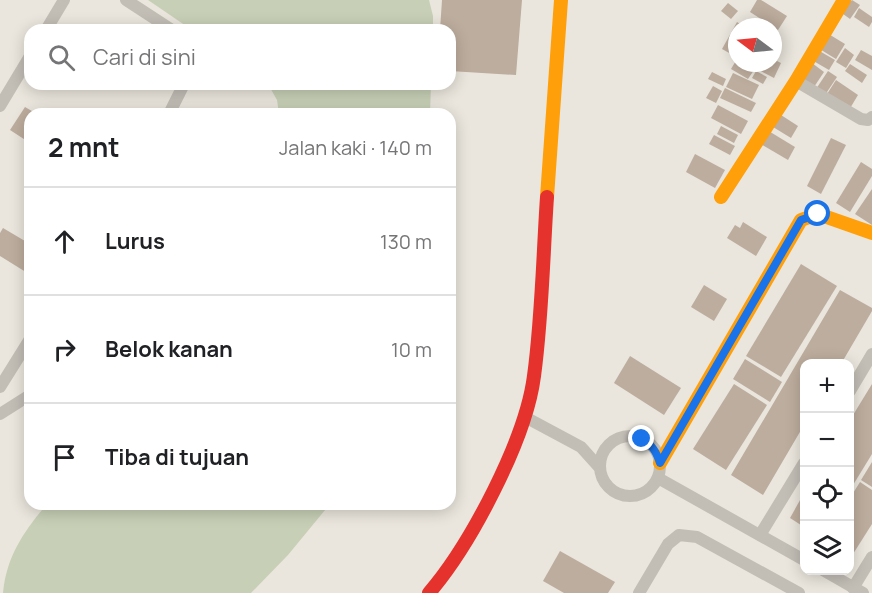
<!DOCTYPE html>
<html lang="id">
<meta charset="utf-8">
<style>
:root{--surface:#fff;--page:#f6f6f6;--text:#202124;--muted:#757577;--line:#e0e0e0}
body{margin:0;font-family:Manrope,sans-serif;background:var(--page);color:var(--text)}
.controls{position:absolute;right:18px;bottom:18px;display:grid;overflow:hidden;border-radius:12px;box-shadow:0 3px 15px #0003}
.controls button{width:54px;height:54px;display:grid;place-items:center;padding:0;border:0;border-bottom:2px solid var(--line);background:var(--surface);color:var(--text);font:30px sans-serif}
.compass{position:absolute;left:728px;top:18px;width:54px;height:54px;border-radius:50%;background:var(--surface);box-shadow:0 3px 15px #0003;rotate:286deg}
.stop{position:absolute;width:18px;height:18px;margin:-14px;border:4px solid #1a73e8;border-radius:50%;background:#fff}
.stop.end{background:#1a73e8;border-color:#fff;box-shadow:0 2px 6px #0008}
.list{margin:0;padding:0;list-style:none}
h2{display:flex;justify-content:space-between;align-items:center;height:78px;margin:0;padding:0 24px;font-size:26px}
h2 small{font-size:20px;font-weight:400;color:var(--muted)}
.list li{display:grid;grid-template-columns:39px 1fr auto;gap:18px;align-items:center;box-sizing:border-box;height:108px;padding:0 24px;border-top:2px solid var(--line)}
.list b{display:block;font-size:22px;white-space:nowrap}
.list em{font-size:20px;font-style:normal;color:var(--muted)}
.icon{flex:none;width:33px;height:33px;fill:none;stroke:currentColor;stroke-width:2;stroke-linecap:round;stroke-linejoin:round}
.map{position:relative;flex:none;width:872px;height:593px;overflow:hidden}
.search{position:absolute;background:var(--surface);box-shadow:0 3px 15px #0003;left:24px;top:24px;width:432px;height:66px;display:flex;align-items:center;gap:15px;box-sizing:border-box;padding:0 21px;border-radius:18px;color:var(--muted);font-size:22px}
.panel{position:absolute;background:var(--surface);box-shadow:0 3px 15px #0003;left:24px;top:108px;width:432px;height:402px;border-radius:18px}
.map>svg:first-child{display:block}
</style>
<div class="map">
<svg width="872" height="593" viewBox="0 0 872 593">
<rect width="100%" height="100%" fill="#eae6dd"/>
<g fill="#c7d0b6">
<polygon points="148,0 429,0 433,16 433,30 192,30"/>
<polygon points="268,84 431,84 430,114 279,114 277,100"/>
<path d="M47,504H330L288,555L251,593H3C6,557 24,531 47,504Z"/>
</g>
<g fill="#bdad9e">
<polygon points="442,0 522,0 516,75 450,71 450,30 440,30"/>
<polygon points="757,0 761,0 787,16 778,30 750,12"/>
<polygon points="852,0 860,5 850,19 839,11"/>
<polygon points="728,3 738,11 731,19 721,11"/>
<polygon points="859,8 872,17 872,22 869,27 854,17"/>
<polygon points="737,22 745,27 737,27 737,43 731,54 722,49"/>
<polygon points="827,33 845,44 836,59 818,48"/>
<polygon points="845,48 854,55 846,68 836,62"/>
<polygon points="816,49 835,60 829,70 810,59"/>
<polygon points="861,50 872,56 872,70 855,60"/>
<polygon points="737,59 737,63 742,63 754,70 748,79 731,69"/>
<polygon points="773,59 781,63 774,78 751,66 752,63 773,63"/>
<polygon points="812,63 824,72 814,87 801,79"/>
<polygon points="850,64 867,75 862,83 845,71"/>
<polygon points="756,71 767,77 763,84 752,78"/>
<polygon points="828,71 837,77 825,95 816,89"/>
<polygon points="712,72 726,79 723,86 708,79"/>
<polygon points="733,73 759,85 752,99 726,87"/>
<polygon points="836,80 858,95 849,110 827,94"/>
<polygon points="713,86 722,91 716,103 706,98"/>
<polygon points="725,88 756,103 751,112 720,98"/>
<polygon points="718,105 748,121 741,134 711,118"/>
<polygon points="25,107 37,114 30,114 30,143 10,130"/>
<polygon points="781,115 798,126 791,138 773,127"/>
<polygon points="721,126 738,135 734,143 717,134"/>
<polygon points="767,130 795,147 788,160 759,143"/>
<polygon points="714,135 735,146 730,155 709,144"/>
<polygon points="831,138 846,145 821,194 807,186"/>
<polygon points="695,154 725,170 715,188 686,172"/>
<polygon points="861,162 872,169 872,176 850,212 836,203"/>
<polygon points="872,189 872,225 855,214"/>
<polygon points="743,222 767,237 756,256 727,238 735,225 740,228"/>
<polygon points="3,228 30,244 29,274 0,256 0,233"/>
<polygon points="801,264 837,286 781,377 746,356"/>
<polygon points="704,285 727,299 714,321 691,307"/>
<polygon points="840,290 872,308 872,311 841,364 804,364 804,425 763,495 731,475"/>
<polygon points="630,356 681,388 664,415 614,383"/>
<polygon points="745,359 782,382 770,402 733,379"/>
<polygon points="734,384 767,405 726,470 693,449"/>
<polygon points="872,384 872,454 850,490 850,420"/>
<polygon points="872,462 872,487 861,480"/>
<polygon points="860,482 872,490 872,524 853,554 850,551 850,498"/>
<polygon points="804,493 804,527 790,518"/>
<polygon points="560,551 615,582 608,593 564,593 543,581"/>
</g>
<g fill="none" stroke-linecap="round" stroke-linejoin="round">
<g stroke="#c2beb6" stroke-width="12">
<polyline points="126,0 172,30"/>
<polyline points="46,30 64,0"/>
<polyline points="796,81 861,119 868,120 872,117"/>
<polyline points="0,106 30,56"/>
<polyline points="169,114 184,84"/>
<polyline points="0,387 30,339"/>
<polyline points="850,391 872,354"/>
<polyline points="0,414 30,395"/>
<polyline points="525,417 581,447 599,467"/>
<circle cx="630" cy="466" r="30"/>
<polyline points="658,478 804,560"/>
<polyline points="760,535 804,463"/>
<polyline points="823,570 863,593"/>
<polyline points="853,588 872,557"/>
<polyline points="639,593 668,544 679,535 697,537 799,593"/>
</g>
<g stroke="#ff9f0a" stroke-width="14">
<polyline points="547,197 561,0"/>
<polyline points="721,197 796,81 844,0"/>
<polyline points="660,463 801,220 818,214 872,233"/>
</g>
<path stroke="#e5322d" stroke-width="14" d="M429,593C471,544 526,439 534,376C542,318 543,256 547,197"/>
</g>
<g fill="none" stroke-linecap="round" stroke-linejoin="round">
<path stroke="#1a73e8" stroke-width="8" d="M642,439C652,445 656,451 660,463L801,220L818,214"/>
</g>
</svg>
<div class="controls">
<button>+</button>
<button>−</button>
<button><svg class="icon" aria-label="locate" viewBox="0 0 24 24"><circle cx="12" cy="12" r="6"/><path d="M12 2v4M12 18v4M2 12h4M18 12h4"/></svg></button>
<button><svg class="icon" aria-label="layers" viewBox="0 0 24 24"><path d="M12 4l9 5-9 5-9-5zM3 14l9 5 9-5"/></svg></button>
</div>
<svg class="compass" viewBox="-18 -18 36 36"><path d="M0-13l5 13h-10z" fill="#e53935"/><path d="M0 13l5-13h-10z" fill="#757577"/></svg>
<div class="stop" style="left:818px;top:214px"></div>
<div class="stop end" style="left:642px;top:439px"></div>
<div class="search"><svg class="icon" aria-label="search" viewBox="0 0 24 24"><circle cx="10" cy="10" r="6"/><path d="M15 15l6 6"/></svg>Cari di sini</div>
<section class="panel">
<h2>2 mnt<small>Jalan kaki · 140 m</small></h2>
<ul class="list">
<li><svg class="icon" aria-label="ahead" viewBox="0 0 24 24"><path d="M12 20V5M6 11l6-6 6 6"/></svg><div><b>Lurus</b></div><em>130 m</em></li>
<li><svg class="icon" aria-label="right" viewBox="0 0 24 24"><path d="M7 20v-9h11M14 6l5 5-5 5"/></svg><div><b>Belok kanan</b></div><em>10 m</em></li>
<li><svg class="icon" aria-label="arrive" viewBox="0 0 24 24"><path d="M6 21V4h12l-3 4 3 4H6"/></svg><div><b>Tiba di tujuan</b></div></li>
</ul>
</section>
</div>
